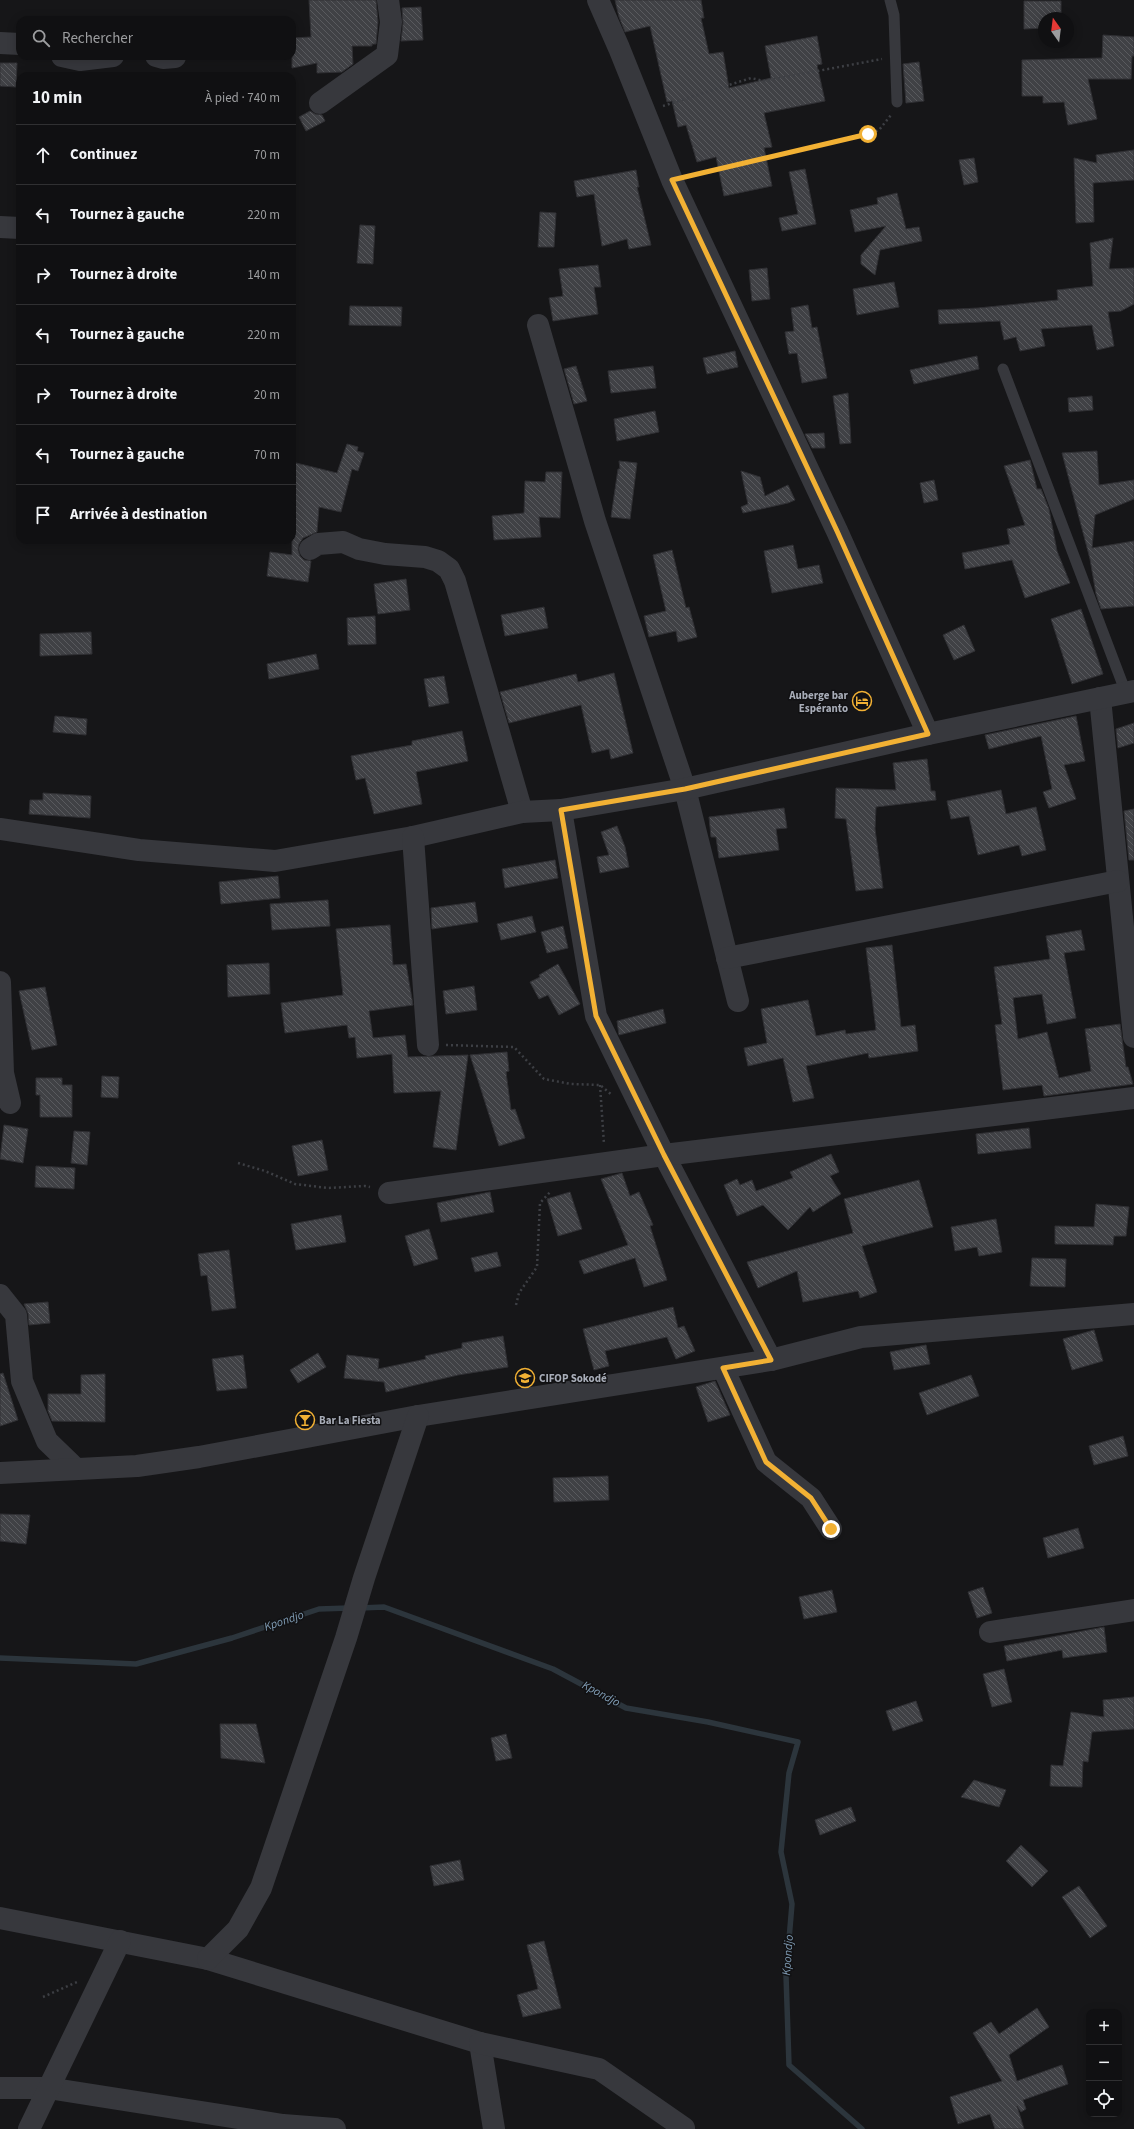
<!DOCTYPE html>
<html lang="fr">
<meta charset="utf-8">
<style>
:root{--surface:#101012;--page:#19191b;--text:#f1f3f6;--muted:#9c9d9f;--line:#303032}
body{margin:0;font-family:"Source Sans 3",sans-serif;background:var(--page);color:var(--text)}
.controls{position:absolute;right:12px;bottom:12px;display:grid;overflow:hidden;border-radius:8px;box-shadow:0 2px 10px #0003}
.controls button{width:36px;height:36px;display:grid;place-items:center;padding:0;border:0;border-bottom:1px solid var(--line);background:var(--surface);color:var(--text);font:20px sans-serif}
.compass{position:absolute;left:1038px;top:12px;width:36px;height:36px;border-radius:50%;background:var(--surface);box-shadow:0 2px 10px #0003;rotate:346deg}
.stop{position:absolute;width:12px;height:12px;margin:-9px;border:3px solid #f2b134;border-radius:50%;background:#fff}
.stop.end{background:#f2b134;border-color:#fff;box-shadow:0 1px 4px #0008}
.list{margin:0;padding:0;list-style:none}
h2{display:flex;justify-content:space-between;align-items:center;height:52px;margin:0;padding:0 16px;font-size:17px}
h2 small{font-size:13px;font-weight:400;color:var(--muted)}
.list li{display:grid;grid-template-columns:26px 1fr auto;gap:12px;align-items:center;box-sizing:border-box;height:60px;padding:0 16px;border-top:1px solid var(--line)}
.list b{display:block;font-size:15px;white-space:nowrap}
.list em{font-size:13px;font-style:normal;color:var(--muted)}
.icon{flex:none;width:22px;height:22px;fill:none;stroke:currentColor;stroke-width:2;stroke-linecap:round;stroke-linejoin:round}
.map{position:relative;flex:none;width:1134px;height:2129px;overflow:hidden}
.search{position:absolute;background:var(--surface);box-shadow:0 2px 10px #0003;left:16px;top:16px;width:280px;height:44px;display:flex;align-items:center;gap:10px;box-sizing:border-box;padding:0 14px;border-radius:12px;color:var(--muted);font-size:15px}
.panel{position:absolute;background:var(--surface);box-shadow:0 2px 10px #0003;left:16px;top:72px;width:280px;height:472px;border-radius:12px}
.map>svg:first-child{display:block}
</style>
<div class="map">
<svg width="1134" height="2129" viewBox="0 0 1134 2129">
<defs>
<pattern id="building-back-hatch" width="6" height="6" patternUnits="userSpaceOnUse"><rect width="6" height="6" fill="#404145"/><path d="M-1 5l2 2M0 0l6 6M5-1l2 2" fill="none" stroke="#595a5e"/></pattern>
</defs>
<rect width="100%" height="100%" fill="#161618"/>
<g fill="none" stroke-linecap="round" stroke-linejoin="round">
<g stroke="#2c353c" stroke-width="5.5">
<polyline points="360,1608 384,1607 553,1669 626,1708 708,1722 798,1742 789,1773 781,1852 792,1904 786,1975 789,2065 862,2129"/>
<polyline points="0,1658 136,1664 232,1638 319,1609 349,1608"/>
</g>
</g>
<g fill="url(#building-back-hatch)" stroke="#303034">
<polygon points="309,0 376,0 378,22 376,44 372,44 372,46 352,46 353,64 342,72 317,73 317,63 292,68 292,38 311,37"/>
<polygon points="615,0 701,0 704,18 701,18 709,54 723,52 729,88 771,78 765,46 817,36 822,64 817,65 825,101 764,113 772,147 764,148 772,186 724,196 716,157 697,162 686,125 678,127 672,101 667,102 650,26 625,32 619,17"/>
<polygon points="1024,1 1061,1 1061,18 1044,18 1044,28 1024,29"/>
<polygon points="421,7 423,40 401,41 403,23 402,8"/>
<polygon points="1103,35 1134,37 1134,56 1132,56 1131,79 1088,79 1097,119 1068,125 1064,102 1043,103 1043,96 1022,96 1022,60 1102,58"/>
<polygon points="919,62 924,101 906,103 903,64"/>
<polygon points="0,63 17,63 16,87 0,86"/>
<polygon points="310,111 315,114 322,115 325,121 306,131 299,117"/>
<polygon points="1134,150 1134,180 1093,183 1094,222 1076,223 1074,158 1097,163 1096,155"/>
<polygon points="974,158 978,182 964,185 959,160"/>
<polygon points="805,169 816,224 782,231 779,218 798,214 789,172"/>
<polygon points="636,170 639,187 637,187 651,245 629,249 627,239 602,246 594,194 577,197 574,181"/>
<polygon points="897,193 906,229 919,227 922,241 880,250 875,275 861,264 861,255 886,226 855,232 850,210 878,204 877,198"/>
<polygon points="540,212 556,213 554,247 538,247"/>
<polygon points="360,225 375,226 373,264 357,263"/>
<polygon points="1113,238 1109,269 1134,268 1134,304 1121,311 1108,312 1114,346 1097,350 1092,325 1041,329 1045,346 1020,351 1016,337 1004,340 1000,321 939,324 938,310 978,308 1058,300 1057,290 1093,286 1090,243"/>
<polygon points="598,265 601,287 594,287 598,314 553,321 549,298 563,296 559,269"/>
<polygon points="767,268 770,299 752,301 749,270"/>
<polygon points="894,282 899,307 857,315 853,289"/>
<polygon points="808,305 812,328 817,327 827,378 802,383 797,353 789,354 785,332 794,331 791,308"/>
<polygon points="350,306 402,307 401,326 349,325"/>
<polygon points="735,351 738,367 707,374 703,358"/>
<polygon points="977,356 979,369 914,384 910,370"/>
<polygon points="576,366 587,401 574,404 564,369"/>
<polygon points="653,366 656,388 611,393 608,371"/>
<polygon points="848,393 851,443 840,444 833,396"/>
<polygon points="1092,396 1093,410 1069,412 1068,398"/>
<polygon points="655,411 659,432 617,441 614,419"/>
<polygon points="824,433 825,448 812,448 805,434"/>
<polygon points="347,444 358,447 357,451 364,453 358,471 352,469 341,512 319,507 317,532 303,538 299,544 298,550 300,556 304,560 311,561 308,582 267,576 270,552 292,555 292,462 337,473"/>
<polygon points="1097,451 1099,485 1134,480 1134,499 1095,515 1092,548 1134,541 1134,606 1101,609 1096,594 1090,559 1062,453"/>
<polygon points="1030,460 1037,489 1041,489 1049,509 1057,551 1070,583 1025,598 1012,560 965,569 962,553 1010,544 1007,529 1025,525 1004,466"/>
<polygon points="619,461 637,463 630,519 611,517 618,469 620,469"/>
<polygon points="741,471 760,477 765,496 788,485 795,500 788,503 743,513 741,507 748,504"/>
<polygon points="546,472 562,472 560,518 539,517 541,537 494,540 492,516 524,513 525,481 545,482"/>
<polygon points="934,480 938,500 924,503 920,483"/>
<polygon points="793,545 798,569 819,565 823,583 772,593 764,551"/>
<polygon points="672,550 686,608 689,607 697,637 678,642 676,631 649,637 644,616 666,611 653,555"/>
<polygon points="406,579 410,610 378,614 374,584"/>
<polygon points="544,607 548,628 505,636 501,615"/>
<polygon points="1081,609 1103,674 1072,684 1051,619"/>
<polygon points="375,616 376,644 348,645 347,618"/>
<polygon points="964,625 975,651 954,660 943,635"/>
<polygon points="91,632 92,654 40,656 40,634"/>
<polygon points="316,654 319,669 269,679 267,664"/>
<polygon points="614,673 633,753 611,759 609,749 592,753 581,705 509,723 500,692 576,674 578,682"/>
<polygon points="444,676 449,703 429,707 424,679"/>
<polygon points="55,716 87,719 86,735 53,732"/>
<polygon points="1076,716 1085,761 1064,765 1076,799 1049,808 1043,792 1052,789 1041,736 989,749 985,735"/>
<polygon points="1134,723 1134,743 1118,748 1116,729"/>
<polygon points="462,731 468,761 416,772 422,804 374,814 365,778 356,780 351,756 412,745 412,741"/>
<polygon points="927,759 931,791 935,791 936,800 876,807 875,829 883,888 856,891 846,819 835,818 836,788 896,790 893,763"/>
<polygon points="1001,790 1006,814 1036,807 1046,850 1022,856 1019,845 978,855 969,816 951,819 947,801"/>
<polygon points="43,793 91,796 90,818 29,814 30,800 43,800"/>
<polygon points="784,808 787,828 776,829 779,850 719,858 716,837 711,837 709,817"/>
<polygon points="1134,809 1134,860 1129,860 1124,811"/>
<polygon points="617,826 625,847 629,867 600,873 597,857 609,855 601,832"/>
<polygon points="555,860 558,878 505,888 502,869"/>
<polygon points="278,876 280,898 221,904 219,882"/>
<polygon points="328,900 330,926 272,930 270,904"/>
<polygon points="475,902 478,922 432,929 431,908"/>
<polygon points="532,916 536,932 501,940 497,924"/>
<polygon points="390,925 393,965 406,964 413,1005 369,1011 373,1038 405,1035 408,1057 468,1055 456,1150 433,1147 441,1091 394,1093 392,1054 357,1058 355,1037 349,1038 347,1025 285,1033 281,1003 343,995 336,929"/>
<polygon points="563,926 568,948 547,953 541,932"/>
<polygon points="1081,930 1085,950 1064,953 1076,1018 1047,1024 1042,994 1013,998 1018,1039 1047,1032 1059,1078 1091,1071 1085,1029 1120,1024 1126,1067 1128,1067 1133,1084 1044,1096 1042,1085 1003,1090 995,1025 1002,1024 994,967 1050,959 1046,936"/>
<polygon points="892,945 901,1027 915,1025 918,1051 869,1058 868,1053 806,1066 814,1098 793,1102 783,1058 748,1066 744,1048 767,1043 761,1009 808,1000 816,1036 845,1030 846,1034 876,1030 866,948"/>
<polygon points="269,963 270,994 228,997 227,965"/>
<polygon points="558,964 580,1004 559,1015 548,995 539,999 530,982 540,977 539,975"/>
<polygon points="474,986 477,1010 446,1014 443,991"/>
<polygon points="45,987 57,1045 32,1050 19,991"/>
<polygon points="663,1009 666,1023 619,1035 617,1021"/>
<polygon points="507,1052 509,1071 506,1072 511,1110 515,1109 525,1138 499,1146 470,1055"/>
<polygon points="102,1076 119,1077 118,1098 101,1097"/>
<polygon points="36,1078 62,1078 62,1085 72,1085 72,1117 40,1117 40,1095 36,1095"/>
<polygon points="4,1125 28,1129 23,1163 0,1159"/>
<polygon points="1029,1128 1031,1148 978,1154 976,1134"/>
<polygon points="74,1131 90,1132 87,1165 71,1163"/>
<polygon points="322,1140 328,1170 298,1176 292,1146"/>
<polygon points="831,1154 839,1172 830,1176 841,1194 813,1212 810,1207 788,1230 763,1205 737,1216 724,1185 737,1179 740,1185 752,1180 756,1191 793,1178 790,1172"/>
<polygon points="36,1166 75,1168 74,1189 35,1187"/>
<polygon points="622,1173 630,1196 639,1192 653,1225 650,1226 667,1280 644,1287 635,1258 584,1274 579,1261 628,1245 601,1179"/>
<polygon points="919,1180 933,1227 862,1246 877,1292 860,1298 858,1291 803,1302 797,1271 758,1288 747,1262 853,1233 844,1199"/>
<polygon points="490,1192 494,1212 441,1222 437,1203"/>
<polygon points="570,1192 582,1229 558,1236 547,1199"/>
<polygon points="1096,1204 1129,1207 1126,1236 1114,1236 1113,1245 1055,1244 1055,1226 1094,1227"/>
<polygon points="341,1215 346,1242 296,1250 291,1224"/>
<polygon points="996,1219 1002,1252 979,1256 977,1247 955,1251 951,1227"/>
<polygon points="429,1229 438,1259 414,1266 405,1236"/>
<polygon points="229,1250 236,1308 212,1311 207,1275 201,1276 198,1254"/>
<polygon points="497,1252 501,1266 475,1272 471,1258"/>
<polygon points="1032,1258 1066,1259 1065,1287 1030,1286"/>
<polygon points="48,1302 50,1323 29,1325 28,1313 24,1304"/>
<polygon points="673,1307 678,1328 684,1326 695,1351 676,1359 667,1337 605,1351 609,1366 594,1370 583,1329"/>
<polygon points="1094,1330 1103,1361 1072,1370 1063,1339"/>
<polygon points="503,1336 508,1367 458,1375 386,1392 384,1382 344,1378 347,1355 379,1359 378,1369 426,1359 425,1356 462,1348 462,1343"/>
<polygon points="926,1345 930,1364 894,1370 890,1352"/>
<polygon points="318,1353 326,1367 298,1383 290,1370"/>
<polygon points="243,1355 247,1388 217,1391 212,1359"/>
<polygon points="3,1373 18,1420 0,1426 0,1374"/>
<polygon points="105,1374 105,1422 52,1421 48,1411 48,1394 81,1394 81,1375"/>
<polygon points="971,1375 979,1396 927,1415 919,1393"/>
<polygon points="715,1381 730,1415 708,1422 696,1387"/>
<polygon points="1123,1436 1128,1456 1094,1465 1089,1446"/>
<polygon points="608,1476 609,1500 554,1502 553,1478"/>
<polygon points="0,1514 30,1515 26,1544 0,1541"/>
<polygon points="1078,1528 1084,1548 1048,1558 1043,1538"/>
<polygon points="983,1587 992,1613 977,1618 968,1592"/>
<polygon points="832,1590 837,1612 804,1619 799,1597"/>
<polygon points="1104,1627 1107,1652 1063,1658 1062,1650 1007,1661 1004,1646"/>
<polygon points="1004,1669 1012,1702 992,1707 983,1674"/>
<polygon points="1134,1697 1134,1729 1092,1732 1088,1762 1083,1761 1082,1787 1050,1786 1051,1765 1063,1766 1071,1712 1104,1717 1103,1700"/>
<polygon points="916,1701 923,1721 893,1731 886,1711"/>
<polygon points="220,1724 256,1724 265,1763 221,1758"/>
<polygon points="506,1734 512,1758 496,1761 491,1738"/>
<polygon points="974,1780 1006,1790 999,1807 961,1797"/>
<polygon points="851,1807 856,1821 820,1835 815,1820"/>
<polygon points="1021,1845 1048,1871 1032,1887 1006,1861"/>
<polygon points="460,1860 464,1880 434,1886 430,1866"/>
<polygon points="1079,1886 1107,1926 1090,1938 1062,1897"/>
<polygon points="544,1941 561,2008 523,2017 517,1995 538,1989 527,1945"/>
<polygon points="1037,2008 1049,2027 1009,2055 1017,2081 1062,2065 1068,2084 1023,2100 1026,2109 1021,2112 1017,2106 1024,2129 995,2129 990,2114 958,2124 950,2097 1002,2081 973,2033 991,2022 999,2034"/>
</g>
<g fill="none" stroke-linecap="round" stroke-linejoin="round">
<g stroke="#3d3f44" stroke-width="2.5" stroke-dasharray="2 3" stroke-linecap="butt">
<polyline points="663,106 751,78 764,81 882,59"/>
<polyline points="691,176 868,134 879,130 891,115"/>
<polyline points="446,1045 514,1047 544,1079 571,1084 600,1085 612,1095"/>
<polyline points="600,1085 604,1144"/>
<polyline points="238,1163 265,1171 295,1184 328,1188 365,1186 370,1187"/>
<polyline points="516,1305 519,1293 537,1267 540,1203 551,1191"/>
<polyline points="43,1997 77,1982"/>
</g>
<g stroke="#37383d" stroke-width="11">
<polyline points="890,0 894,15 897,102"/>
<polyline points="1003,369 1126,693"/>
</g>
<g stroke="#37383d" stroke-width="22">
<polyline points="598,0 619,48 672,180 837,531 928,734"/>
<polyline points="0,43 20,44"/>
<polyline points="62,56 80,60 113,56"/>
<polyline points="156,56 163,58 175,57"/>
<polyline points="320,103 387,55 391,22 388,0"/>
<polyline points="0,227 20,228"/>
<polyline points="538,325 595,521 685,789 738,1001"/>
<polyline points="310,549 318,544 343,542 359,549 385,554 425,557 438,561 449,569 455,581 522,812"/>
<polyline points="1100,698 1134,1037"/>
<polyline points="561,810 596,1016 664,1155 771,1360"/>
<polyline points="0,829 139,850 275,861 413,837 522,812 561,810 685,789 928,734 1134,691"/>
<polyline points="413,837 428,1045"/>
<polyline points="727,958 1118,881"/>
<polyline points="0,982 3,1073 10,1103"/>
<polyline points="389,1193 664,1155 1134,1098"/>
<polyline points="0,1295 16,1315 22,1381 47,1441 76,1469"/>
<polyline points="723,1368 766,1462 811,1498 831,1529"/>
<polyline points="0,1473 137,1466 199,1457 418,1416 771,1360 861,1337 1134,1314"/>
<polyline points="990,1632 1134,1610"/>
<polyline points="0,1918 208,1959 480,2043 494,2129"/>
<polyline points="208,1959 238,1929 261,1888 346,1638 364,1578 418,1416"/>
<polyline points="480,2043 599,2069 684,2128"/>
<polyline points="0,2088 48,2088 283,2125 335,2129"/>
<polyline points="29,2129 120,1941"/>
</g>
</g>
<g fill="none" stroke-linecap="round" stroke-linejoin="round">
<polyline stroke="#f2b134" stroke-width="5" points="831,1529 811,1498 766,1462 723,1368 771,1360 664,1155 596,1016 561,810 685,789 928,734 837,531 672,180 868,134"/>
</g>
<defs>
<g id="hotel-ring" transform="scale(1)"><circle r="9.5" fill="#111113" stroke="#f2b134" stroke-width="1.5"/><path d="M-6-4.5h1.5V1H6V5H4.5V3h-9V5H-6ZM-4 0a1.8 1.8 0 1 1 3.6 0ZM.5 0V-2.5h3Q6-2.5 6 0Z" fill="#f2b134"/></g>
<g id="university-ring" transform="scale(1)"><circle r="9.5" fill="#111113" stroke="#f2b134" stroke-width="1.5"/><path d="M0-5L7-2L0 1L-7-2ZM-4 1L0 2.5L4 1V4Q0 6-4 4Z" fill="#f2b134"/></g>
<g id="bar-ring" transform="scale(1)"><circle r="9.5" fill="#111113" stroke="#f2b134" stroke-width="1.5"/><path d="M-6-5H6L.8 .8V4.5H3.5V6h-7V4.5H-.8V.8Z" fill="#f2b134"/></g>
</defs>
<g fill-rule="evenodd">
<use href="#hotel-ring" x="862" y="701"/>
<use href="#university-ring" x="525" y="1378"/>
<use href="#bar-ring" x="305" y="1420"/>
</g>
<g text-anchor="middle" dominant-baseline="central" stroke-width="3" stroke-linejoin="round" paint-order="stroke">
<g font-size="11" font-weight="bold" fill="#a8adb8" stroke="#111113" text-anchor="start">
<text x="848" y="695" text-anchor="end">Auberge bar<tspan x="848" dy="13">Espéranto</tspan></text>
<text x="539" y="1378">CIFOP Sokodé</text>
<text x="319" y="1420">Bar La Fiesta</text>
</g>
<g font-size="12" font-style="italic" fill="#7f9bb3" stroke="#111113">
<text transform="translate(284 1621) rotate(-19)">Kpondjo</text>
<text transform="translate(601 1694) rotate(28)">Kpondjo</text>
<text transform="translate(788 1955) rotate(-86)">Kpondjo</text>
</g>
</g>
</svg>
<div class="controls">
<button>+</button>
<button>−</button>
<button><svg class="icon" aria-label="locate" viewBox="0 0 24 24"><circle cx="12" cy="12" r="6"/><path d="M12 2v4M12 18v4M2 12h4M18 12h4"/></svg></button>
</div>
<svg class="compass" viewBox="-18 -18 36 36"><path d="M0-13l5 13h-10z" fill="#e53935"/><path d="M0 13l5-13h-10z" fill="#9c9d9f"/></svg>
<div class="stop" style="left:868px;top:134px"></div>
<div class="stop end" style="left:831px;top:1529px"></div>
<div class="search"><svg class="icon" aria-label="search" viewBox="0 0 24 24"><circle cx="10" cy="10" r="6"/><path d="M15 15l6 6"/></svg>Rechercher</div>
<section class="panel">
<h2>10 min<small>À pied · 740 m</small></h2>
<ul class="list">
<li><svg class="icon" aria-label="ahead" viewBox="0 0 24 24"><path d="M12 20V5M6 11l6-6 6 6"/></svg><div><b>Continuez</b></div><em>70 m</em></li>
<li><svg class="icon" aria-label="left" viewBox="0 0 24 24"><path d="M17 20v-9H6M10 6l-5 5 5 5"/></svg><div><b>Tournez à gauche</b></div><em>220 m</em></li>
<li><svg class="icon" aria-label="right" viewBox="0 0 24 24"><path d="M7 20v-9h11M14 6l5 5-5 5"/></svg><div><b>Tournez à droite</b></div><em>140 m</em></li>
<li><svg class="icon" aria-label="left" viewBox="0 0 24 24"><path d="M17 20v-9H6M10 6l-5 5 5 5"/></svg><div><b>Tournez à gauche</b></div><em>220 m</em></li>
<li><svg class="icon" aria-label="right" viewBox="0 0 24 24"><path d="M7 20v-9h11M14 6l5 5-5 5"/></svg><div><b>Tournez à droite</b></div><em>20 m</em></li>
<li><svg class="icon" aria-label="left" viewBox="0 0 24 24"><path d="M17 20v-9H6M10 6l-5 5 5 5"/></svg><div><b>Tournez à gauche</b></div><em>70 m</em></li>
<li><svg class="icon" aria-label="arrive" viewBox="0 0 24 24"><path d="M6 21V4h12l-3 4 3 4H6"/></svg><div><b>Arrivée à destination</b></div></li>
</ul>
</section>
</div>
